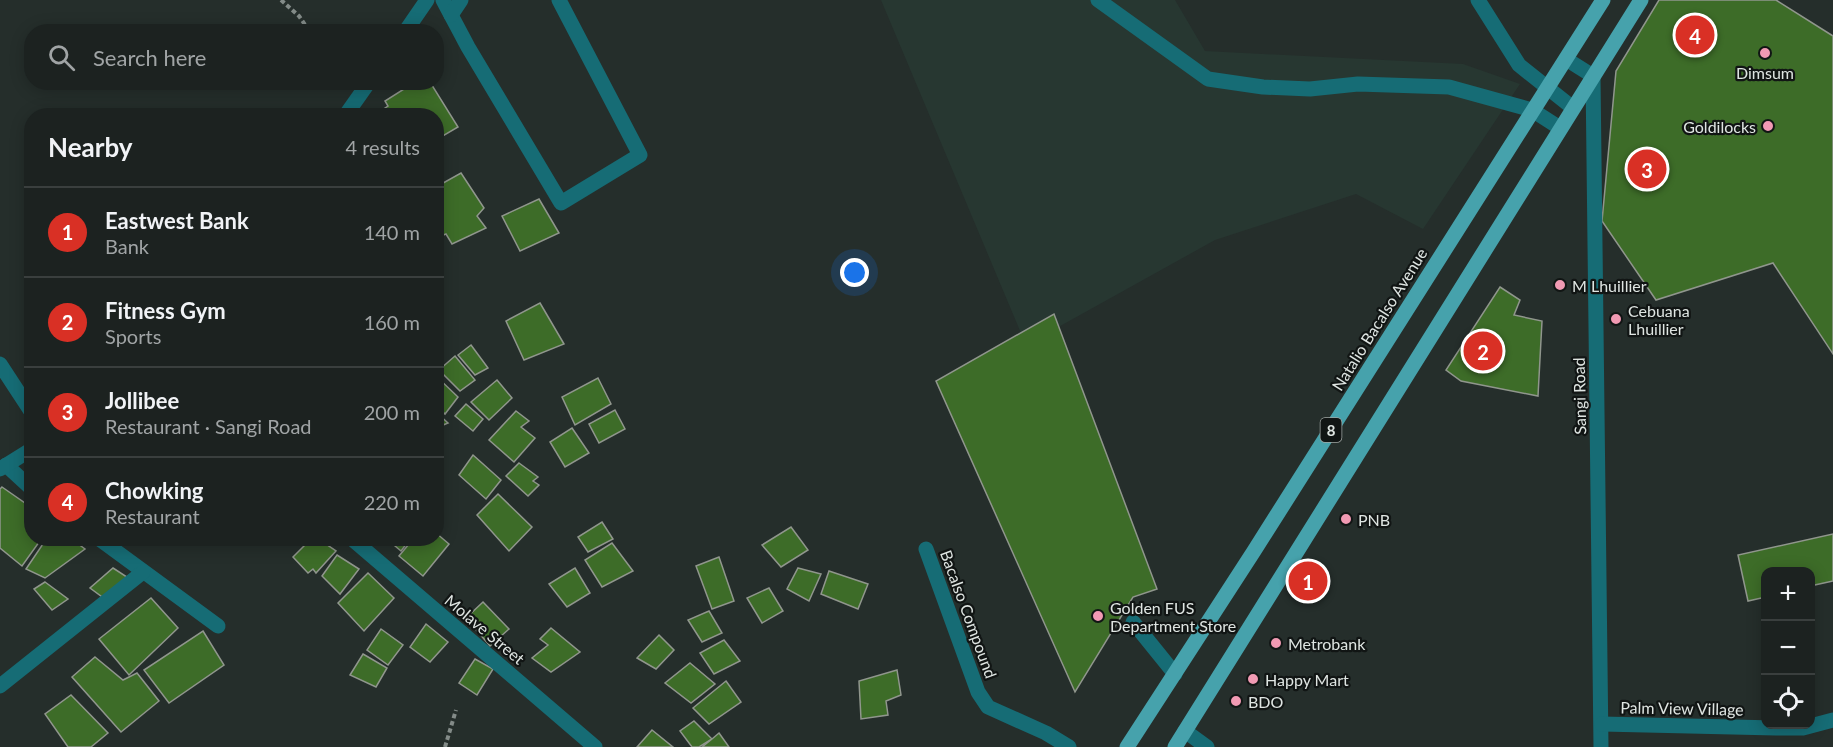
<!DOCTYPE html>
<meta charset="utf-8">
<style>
:root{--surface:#1c2220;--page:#292f2d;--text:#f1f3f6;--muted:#a0a4a5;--line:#3a3f3e;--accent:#d93025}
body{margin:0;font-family:Lato,sans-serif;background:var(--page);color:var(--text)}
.controls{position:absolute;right:18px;bottom:18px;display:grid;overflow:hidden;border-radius:12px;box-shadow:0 3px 15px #0003}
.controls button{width:54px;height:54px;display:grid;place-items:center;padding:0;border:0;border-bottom:2px solid var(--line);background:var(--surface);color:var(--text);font:30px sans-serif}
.you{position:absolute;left:855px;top:273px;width:21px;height:21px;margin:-15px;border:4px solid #fff;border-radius:50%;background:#1a73e8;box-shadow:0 0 0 9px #1a73e833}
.badge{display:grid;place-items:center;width:39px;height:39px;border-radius:50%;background:var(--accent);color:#fff;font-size:20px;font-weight:700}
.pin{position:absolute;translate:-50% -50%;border:3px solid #fff;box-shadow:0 2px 6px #0006}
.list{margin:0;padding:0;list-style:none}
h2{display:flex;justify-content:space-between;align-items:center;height:78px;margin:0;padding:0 24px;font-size:26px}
h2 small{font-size:20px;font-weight:400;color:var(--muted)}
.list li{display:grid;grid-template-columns:39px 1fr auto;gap:18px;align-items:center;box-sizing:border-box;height:90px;padding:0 24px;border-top:2px solid var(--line)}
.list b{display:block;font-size:22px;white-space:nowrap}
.list p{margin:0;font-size:20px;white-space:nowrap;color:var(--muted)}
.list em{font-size:20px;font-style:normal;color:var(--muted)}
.icon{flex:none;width:33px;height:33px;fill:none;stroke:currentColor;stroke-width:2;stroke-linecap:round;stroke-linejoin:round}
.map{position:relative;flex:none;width:1833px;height:747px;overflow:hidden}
.search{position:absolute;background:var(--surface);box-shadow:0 3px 15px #0003;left:24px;top:24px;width:420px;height:66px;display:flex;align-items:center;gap:15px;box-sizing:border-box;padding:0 21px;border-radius:24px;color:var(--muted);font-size:22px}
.panel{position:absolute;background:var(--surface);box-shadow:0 3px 15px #0003;left:24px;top:108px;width:420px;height:438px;border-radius:24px}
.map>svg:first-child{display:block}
</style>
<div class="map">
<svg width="1833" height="747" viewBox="0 0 1833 747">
<rect width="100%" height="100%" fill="#252e2b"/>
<polygon fill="#273731" points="881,0 1175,0 1205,51 1463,64 1520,84 1423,229 1356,194 1215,240 1026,345"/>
<g fill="#3d6c28" stroke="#90968d" stroke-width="1.5">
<polygon points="1659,0 1776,0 1833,36 1833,354 1773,263 1656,300 1602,221 1616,71"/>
<polygon points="415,82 430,82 458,127 436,140 436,116 377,116 376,114 388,106 385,101"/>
<polygon points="461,173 484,208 477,216 486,228 452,244 446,234 436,238 436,187"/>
<polygon points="539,199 559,233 520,251 502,216"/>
<polygon points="1500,287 1520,300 1514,315 1542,321 1538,396 1461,381 1446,370"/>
<polygon points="540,303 564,344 524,360 506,321"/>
<polygon points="1054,314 1157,589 1133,597 1075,692 936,381"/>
<polygon points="471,345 488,368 475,375 458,355"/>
<polygon points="455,356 475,380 460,391 439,370"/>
<polygon points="436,376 458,397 445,414 436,405"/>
<polygon points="598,378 611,404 575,425 562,397"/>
<polygon points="497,380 512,398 489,420 471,402"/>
<polygon points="466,404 483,419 473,431 455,416"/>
<polygon points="615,410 625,429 599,443 589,424"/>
<polygon points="516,411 529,421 521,427 535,438 514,462 489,440"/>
<polygon points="436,412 448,423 436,428"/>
<polygon points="572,428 589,453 565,467 550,442"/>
<polygon points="473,455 501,480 486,499 459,475"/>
<polygon points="519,463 538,477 533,481 539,485 528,496 506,476"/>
<polygon points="2,487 32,508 32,538 42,538 22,566 0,548 0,489"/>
<polygon points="498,494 532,527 509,551 477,515"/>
<polygon points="602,522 613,539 588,552 578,537"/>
<polygon points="791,527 808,550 781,567 762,545"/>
<polygon points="436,533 449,544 423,576 399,556 414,538 436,538"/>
<polygon points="1833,534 1833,581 1810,586 1810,572 1766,572 1766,597 1748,601 1738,555"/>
<polygon points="47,538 70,538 85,549 45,578 26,569"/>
<polygon points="312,538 317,538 336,551 316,573 313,569 308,573 293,557"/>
<polygon points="389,538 411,538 401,551 388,540"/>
<polygon points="612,543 633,571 602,587 585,560"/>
<polygon points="337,555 359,569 340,594 322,576"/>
<polygon points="719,557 734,601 712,609 696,566"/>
<polygon points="113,568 130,579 105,599 90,588"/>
<polygon points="575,568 590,593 567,607 549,584"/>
<polygon points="798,568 821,574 809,601 787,589"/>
<polygon points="829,571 868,584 858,609 821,594"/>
<polygon points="368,573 394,598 364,631 338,603"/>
<polygon points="45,582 68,599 52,610 34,589"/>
<polygon points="769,588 783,611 762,623 747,598"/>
<polygon points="151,598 178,628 129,675 99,639"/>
<polygon points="483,602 509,629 490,646 466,618"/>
<polygon points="709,611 722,633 702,642 688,620"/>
<polygon points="426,624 448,642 430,662 410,647"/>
<polygon points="551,628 580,652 551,672 532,658 548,645 540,639"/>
<polygon points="381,629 403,645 388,665 367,650"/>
<polygon points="203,631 224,665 169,703 144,670"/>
<polygon points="659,635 674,650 656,669 637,658"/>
<polygon points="724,640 740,661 714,674 700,653"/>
<polygon points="363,654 387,668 376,687 350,675"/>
<polygon points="95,657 123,680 137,673 159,701 121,732 72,677"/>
<polygon points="475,659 493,669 477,695 459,683"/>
<polygon points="690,663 715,684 691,703 665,683"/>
<polygon points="897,670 901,695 886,701 888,715 861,719 859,681"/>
<polygon points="726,681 741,702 709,724 693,708"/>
<polygon points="71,695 108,733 91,747 68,747 45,714"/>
<polygon points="694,721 712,739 699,747 692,747 680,731"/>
<polygon points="652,730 673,747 637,747"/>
<polygon points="719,733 729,747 702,747 712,739"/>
</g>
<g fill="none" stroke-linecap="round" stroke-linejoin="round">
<g stroke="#838b88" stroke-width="4" stroke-dasharray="4.5 3" stroke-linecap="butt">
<polyline points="281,0 299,16 310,32"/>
<polyline points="445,747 456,710"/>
</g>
<g stroke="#166c75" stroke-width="15">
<polyline points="443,0 468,47 561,203 640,155 559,0"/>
<polyline points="1098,0 1208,79 1263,87 1310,89 1358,84 1449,87 1532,110 1560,128"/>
<polyline points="1478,0 1519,65 1573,108"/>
<polyline points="451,15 461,0"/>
<polyline points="405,32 427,0"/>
<polyline points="1566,59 1593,76 1601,747"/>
<polyline points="345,116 369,82"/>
<polyline points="0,364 32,413"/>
<polyline points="6,465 32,489"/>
<polyline points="0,469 32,449"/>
<polyline points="98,538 218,626"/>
<polyline points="351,538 595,747"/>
<polyline points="926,549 978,692 988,707 1046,733 1069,747"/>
<polyline points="1133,622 1175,674"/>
<polyline points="0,686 143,572"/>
<polyline points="1602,724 1776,728 1803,728 1833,720"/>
<polyline points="1185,731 1207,747"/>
</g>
<g stroke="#46a2ac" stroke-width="15">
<polyline points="1127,747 1254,551 1603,0"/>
<polyline points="1175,747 1641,0"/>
</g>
</g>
<g fill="#f19ab3" stroke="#111514" stroke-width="2">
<circle cx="1765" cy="53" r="6"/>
<circle cx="1768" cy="126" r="6"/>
<circle cx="1560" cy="285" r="6"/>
<circle cx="1616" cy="319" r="6"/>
<circle cx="1346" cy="519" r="6"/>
<circle cx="1098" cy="616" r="6"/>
<circle cx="1276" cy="643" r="6"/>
<circle cx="1253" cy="679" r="6"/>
<circle cx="1236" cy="701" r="6"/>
</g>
<g text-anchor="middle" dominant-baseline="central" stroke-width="4.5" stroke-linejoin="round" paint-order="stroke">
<rect fill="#111514" stroke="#a1a7a4" stroke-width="1.5" x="1320.5" y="418" width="21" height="24" rx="4.5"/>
<g font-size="15" font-weight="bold" fill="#dfe5e2">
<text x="1331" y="430">8</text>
</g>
<g font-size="16" fill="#dfe5e2" stroke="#111514" text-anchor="start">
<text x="1765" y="72" text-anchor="middle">Dimsum</text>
<text x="1756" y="126" text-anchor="end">Goldilocks</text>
<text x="1572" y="285">M Lhuillier</text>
<text x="1628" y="310">Cebuana<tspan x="1628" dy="18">Lhuillier</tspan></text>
<text x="1358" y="519">PNB</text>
<text x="1110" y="607">Golden FUS<tspan x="1110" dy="18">Department Store</tspan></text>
<text x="1288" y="643">Metrobank</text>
<text x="1265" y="679">Happy Mart</text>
<text x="1248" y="701">BDO</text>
</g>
<g font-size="16" fill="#dfe5e2" stroke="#111514">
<text transform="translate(1379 319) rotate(-58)">Natalio Bacalso Avenue</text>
<text transform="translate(1579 396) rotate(-91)">Sangi Road</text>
<text transform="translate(969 614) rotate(70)">Bacalso Compound</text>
<text transform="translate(485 629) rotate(40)">Molave Street</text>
<text transform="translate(1682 708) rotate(1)">Palm View Village</text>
</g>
</g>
</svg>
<div class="controls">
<button>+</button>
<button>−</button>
<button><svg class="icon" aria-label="locate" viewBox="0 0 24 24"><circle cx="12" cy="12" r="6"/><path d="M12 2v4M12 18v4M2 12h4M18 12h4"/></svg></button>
</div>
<div class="you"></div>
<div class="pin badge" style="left:1308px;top:581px">1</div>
<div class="pin badge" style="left:1483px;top:351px">2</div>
<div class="pin badge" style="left:1647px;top:169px">3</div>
<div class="pin badge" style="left:1695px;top:35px">4</div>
<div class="search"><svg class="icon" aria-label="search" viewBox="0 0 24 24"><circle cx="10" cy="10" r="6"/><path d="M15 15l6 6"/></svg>Search here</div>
<section class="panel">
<h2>Nearby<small>4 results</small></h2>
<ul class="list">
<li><span class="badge">1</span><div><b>Eastwest Bank</b><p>Bank</p></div><em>140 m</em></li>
<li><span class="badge">2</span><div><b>Fitness Gym</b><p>Sports</p></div><em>160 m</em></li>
<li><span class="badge">3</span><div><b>Jollibee</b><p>Restaurant · Sangi Road</p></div><em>200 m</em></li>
<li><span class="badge">4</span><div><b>Chowking</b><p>Restaurant</p></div><em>220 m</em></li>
</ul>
</section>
</div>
